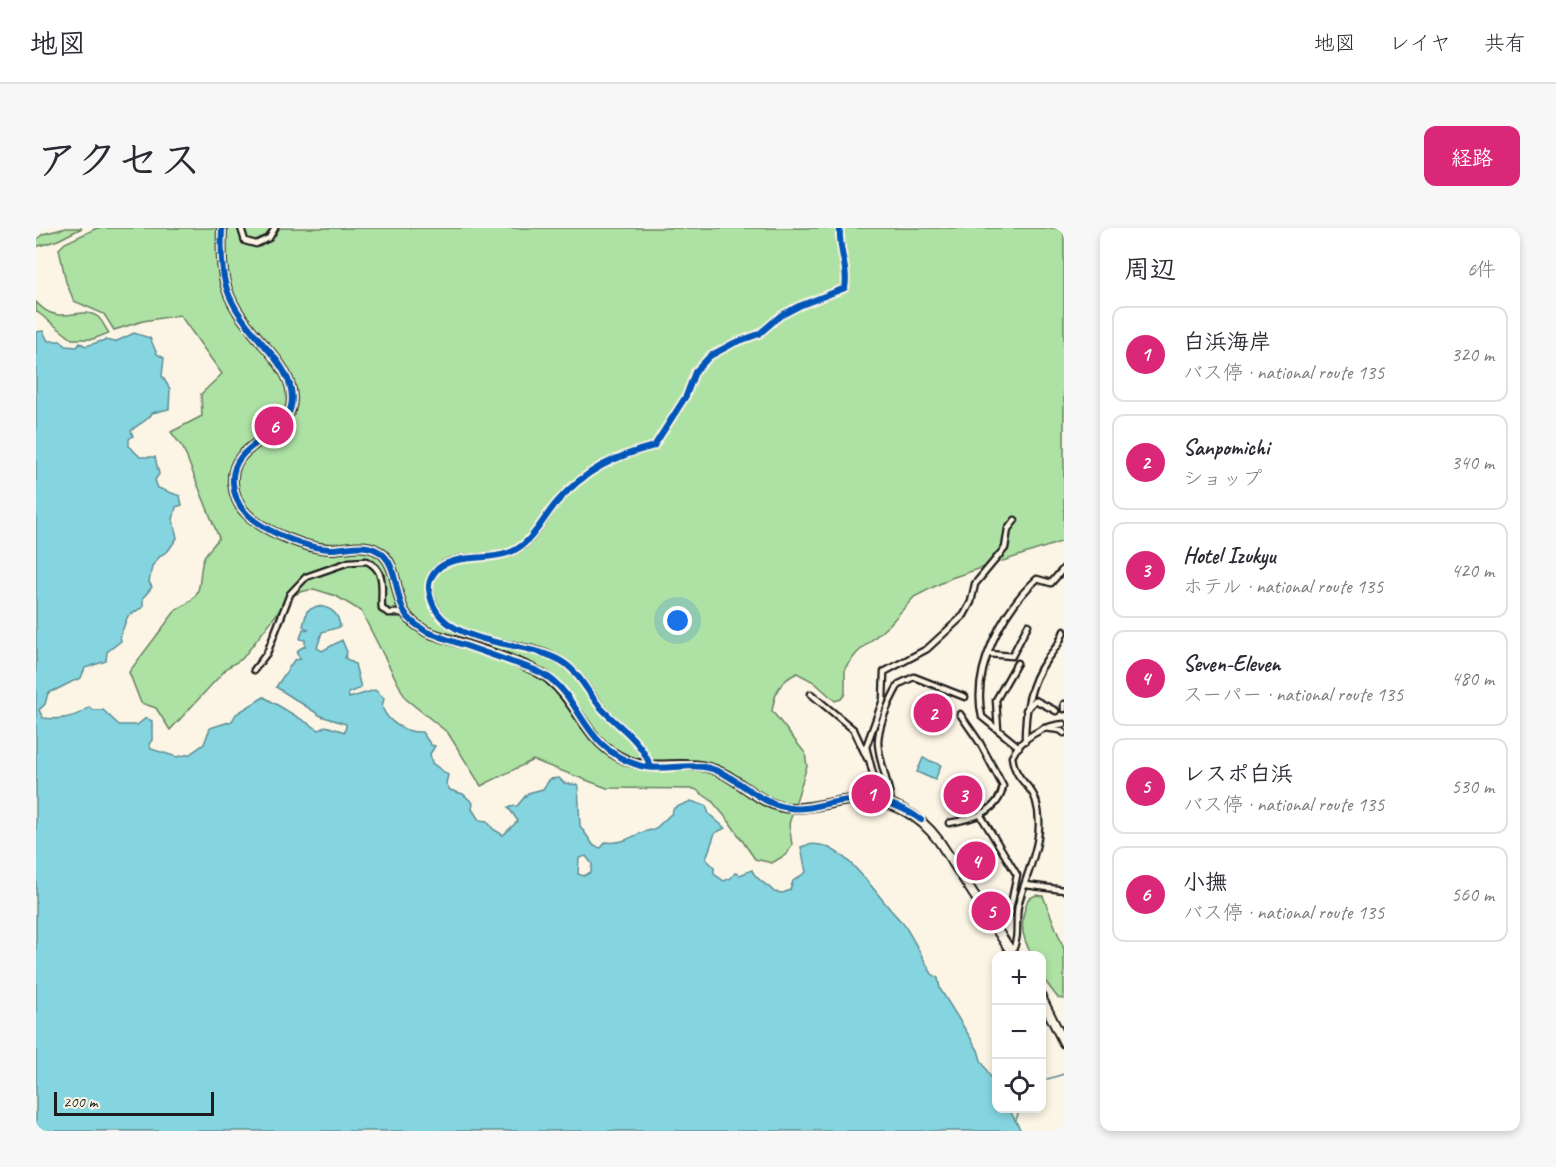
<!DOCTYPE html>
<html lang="ja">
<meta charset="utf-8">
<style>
:root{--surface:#fff;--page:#f7f7f7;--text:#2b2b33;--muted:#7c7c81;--line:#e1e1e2;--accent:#db2777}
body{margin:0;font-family:Caveat,"Klee One",sans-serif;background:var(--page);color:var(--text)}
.controls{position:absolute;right:18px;bottom:18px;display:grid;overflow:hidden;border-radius:12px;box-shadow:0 3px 9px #0003}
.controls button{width:54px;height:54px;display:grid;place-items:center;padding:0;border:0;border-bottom:2px solid var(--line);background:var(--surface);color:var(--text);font:30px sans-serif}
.scale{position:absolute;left:18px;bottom:15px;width:160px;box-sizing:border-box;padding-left:6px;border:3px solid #1c1c1c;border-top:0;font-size:16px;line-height:21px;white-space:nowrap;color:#1c1c1c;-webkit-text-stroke:4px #fcf5e5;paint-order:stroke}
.you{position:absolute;left:642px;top:393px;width:21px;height:21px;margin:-15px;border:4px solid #fff;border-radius:50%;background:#1a73e8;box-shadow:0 0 0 9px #1a73e833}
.badge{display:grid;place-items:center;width:39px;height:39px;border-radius:50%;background:var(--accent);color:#fff;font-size:20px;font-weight:700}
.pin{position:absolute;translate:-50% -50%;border:3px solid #fff;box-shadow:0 2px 6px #0006}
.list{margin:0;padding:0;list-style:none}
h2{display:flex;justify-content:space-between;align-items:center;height:78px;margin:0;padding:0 24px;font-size:26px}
h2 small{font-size:20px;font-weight:400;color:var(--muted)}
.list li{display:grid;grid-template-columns:39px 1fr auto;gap:18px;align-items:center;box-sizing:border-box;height:96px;margin:0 12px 12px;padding:0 12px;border:2px solid var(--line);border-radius:12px}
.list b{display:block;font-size:22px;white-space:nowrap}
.list p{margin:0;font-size:20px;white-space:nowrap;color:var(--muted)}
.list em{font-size:20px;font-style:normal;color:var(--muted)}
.icon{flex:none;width:33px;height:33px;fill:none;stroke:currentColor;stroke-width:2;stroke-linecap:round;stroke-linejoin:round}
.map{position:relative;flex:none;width:1028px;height:903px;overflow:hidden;border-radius:12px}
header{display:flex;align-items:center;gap:36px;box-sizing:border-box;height:84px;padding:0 30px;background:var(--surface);border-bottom:2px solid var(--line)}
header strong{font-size:28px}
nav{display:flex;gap:33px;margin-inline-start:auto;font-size:21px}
.intro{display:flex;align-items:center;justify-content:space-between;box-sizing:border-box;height:144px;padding:0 36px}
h1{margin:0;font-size:42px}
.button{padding:15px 27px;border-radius:12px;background:var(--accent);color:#fff;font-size:21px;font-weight:700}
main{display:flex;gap:36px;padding:0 36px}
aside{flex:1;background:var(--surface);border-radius:12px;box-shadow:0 3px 9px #0003}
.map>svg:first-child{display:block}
</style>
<header>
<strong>地図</strong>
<nav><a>地図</a><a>レイヤ</a><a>共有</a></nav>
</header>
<div class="intro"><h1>アクセス</h1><a class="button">経路</a></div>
<main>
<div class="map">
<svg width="1028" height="903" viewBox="0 0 1028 903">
<rect width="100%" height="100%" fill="#fcf5e5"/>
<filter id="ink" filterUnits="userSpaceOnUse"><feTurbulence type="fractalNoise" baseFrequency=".0167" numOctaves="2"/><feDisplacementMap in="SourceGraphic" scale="12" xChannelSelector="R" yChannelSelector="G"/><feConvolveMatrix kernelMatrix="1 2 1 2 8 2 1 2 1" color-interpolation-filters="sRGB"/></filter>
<g filter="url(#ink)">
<g fill="#aee2a4" stroke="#657f60" stroke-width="1.5">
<polygon points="30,0 46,0 22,12 0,19 0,12 7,6"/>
<path d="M61,0H1028V313L915,350L878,369L854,396L821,425L809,440V466L805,471L799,473L778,454L761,445C743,454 739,464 736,483L769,525L771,538L753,596L756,617L751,626L736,635L719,631L692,592L676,573L659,561L571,560L497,532L445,558L412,505L370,471L325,383L300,368L278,361L264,364L253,370L206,431L192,439L134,502L120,480L105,475L93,444L140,382C173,365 159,356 168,329C171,323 179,316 183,310L147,220L135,204L166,188L165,166L186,146L144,87L107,93L78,102L68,86L38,73L30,54L23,21L29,15Z"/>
<path d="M0,74C24,101 44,76 62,89C66,92 69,100 73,105L57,111H36L0,83Z"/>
<path d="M1000,667L1007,668L1028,721V771L1022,770L1006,749L1005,728L996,727C984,707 984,692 992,671Z"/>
</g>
<g fill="#85d5e0" stroke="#5b8b92" stroke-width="1.5" fill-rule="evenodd">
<path d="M7,103L12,113H25L30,118L41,119L44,115L50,118L69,112L79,114L98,105L114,110L121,126L128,130L126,148L134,161L133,181L116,185C113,193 101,196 95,203L97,208L93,211V218L104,229H119L123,246L119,252L122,260L144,268L146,277L140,279L137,292L141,310L132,323L125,327L116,338L113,354L116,359L107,370V379L92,388L84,408L85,413L71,424L70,433L49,440L45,450C33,454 24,461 12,465L9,476L3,482L7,490C22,492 39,491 53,479L57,482H67L83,497H101L110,490L116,493V512L113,516L115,521L141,529L154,526L168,516L174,500L196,493L200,486L228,469L283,502L290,498L309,504L310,496L285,488L240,459L258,432L265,431L261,426L262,422L269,418V412L264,411L267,401L273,402L267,398L271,383L281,378C294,379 303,385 304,399L286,404L281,420L286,423L306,412L311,424L309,430L319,436L325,460L312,465L313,470L339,462L348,470L346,479C352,495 370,505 386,504L395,517L399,518L394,526L396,535L412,547L410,555L414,562L427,566L437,575L436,581L443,592L451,593L457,601L467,607L482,593L472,579L481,578L492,565L507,561L514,551L523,550L528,555L542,557L544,598L558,618L565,620L570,614C592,617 601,602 618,602L636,585L638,580L655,573L670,578L673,586L689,600L679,605L670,631L678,639V646L688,653L695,650L699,645L704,647L716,642C720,653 731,655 738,664L747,665L754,662L757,653L770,644L765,619C803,601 842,672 866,694C871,699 890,736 896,746L902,750L904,761L942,822L945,832L960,859V880L973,881L985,903H0V104ZM550,628L556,636L555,644L548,648L542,646L543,630Z"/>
<polygon points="887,530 905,537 899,552 881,544"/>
</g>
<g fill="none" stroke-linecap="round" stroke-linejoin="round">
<g stroke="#5b8b92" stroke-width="1.5">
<polyline points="1005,853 1028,846"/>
<polyline points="980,892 984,880"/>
</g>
<g stroke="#1c1c1c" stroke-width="9">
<g id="minor">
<polyline points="205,0 209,13 220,16 233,10 239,0"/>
<polyline points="953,426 976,428 992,397"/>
<path d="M218,442L231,425L254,366L270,349L313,334L331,333C352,344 344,362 346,381L353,385H369"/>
<polyline points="775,466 818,502 831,530"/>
<polyline points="1028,476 1028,481"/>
<polyline points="990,482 999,472 1020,483"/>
<polyline points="1008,500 1024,502 1028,505"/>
<polyline points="962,502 960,472 981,435"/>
<path d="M989,513C989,484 993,456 1011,431C1021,417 1021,421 1028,403"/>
<path d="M983,519L946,489C935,441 967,382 1001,351L1015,355L1028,340"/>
<path d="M614,537C602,508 584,501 565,479C553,464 543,445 527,434C488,406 412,426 395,369C391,358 394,348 402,340C419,325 452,332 473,325C496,318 507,290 522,273C549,242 579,228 618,218L650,168L659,144L674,128L698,115L723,106L744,88L763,78L809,60C813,41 802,21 804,0"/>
<polyline points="844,573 830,519 847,472 848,444 891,421 928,387 935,374 939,356 969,320 972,301 979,292"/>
<path d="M855,575C853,555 843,533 842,515C842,496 854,472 863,456L878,449L929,469"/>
<polyline points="945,588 981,647 973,686 954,690"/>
<path d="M913,595C935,591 963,585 967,558L944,515L924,486"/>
<polyline points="990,657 1028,662"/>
<path d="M976,724C984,709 979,694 982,678C990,644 1011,610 1000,573C995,555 980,555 976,529C984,510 1009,497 1028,496"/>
</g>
</g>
<g stroke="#1c1c1c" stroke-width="12">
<g id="trunk">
<path d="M186,0C184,57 189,72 227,116C238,128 249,141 254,157C269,212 193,207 197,255C198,266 201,276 209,284C224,302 272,321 295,321C310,321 326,315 340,322C362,332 358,364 368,383C373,393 382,398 391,404C419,414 493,434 513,451C541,474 549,510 582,528C614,546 638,532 670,539C697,545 716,570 742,578C760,583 778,578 796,575C840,565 876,577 903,613L978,728"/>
<polyline points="1005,769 1028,815"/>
</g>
</g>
<use href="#minor" stroke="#fcf5e5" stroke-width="4.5"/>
<use href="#trunk" stroke="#fcf5e5" stroke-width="8"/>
<g stroke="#fcf5e5" stroke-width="10">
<g id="cycleway">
<path d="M186,0C184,57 189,72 227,116C238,128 249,141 254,157C269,212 193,207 197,255C198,266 201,276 209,284C224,302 272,321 295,321C310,321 326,315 340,322C362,332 358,364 368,383C373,393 382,398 391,404C418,414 445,423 473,433C484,437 497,440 507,446C547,468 544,521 605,538C627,544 650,534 673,540C702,548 723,577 754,580C767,582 781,578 794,575C827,568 858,571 885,592"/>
<path d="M615,539C603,510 587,503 566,481C552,466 543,443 525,433C487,410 399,421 393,361C392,351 400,340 409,336C428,327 452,332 472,325C495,318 506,291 521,274C549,242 579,228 618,218L650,168L659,144L674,128L698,115L723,106L744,88L763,78L809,60C813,41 802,21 804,0"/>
</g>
</g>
<use href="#cycleway" stroke="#0057b8" stroke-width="6"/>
</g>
</g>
</svg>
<div class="controls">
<button>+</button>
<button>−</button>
<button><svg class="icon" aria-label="locate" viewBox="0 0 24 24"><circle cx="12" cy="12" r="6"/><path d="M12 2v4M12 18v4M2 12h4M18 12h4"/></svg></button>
</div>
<div class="scale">200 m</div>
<div class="you"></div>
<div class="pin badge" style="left:835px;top:566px">1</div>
<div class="pin badge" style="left:897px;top:485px">2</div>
<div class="pin badge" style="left:927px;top:567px">3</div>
<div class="pin badge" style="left:940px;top:633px">4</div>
<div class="pin badge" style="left:955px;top:683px">5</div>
<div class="pin badge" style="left:238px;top:198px">6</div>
</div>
<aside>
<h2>周辺<small>6件</small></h2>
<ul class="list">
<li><span class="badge">1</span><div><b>白浜海岸</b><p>バス停 · national route 135</p></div><em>320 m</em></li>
<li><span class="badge">2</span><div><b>Sanpomichi</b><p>ショップ</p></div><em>340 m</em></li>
<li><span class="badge">3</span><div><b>Hotel Izukyu</b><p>ホテル · national route 135</p></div><em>420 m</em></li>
<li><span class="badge">4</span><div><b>Seven-Eleven</b><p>スーパー · national route 135</p></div><em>480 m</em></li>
<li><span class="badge">5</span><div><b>レスポ白浜</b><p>バス停 · national route 135</p></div><em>530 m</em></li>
<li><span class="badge">6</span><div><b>小撫</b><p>バス停 · national route 135</p></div><em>560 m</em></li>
</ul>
</aside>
</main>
